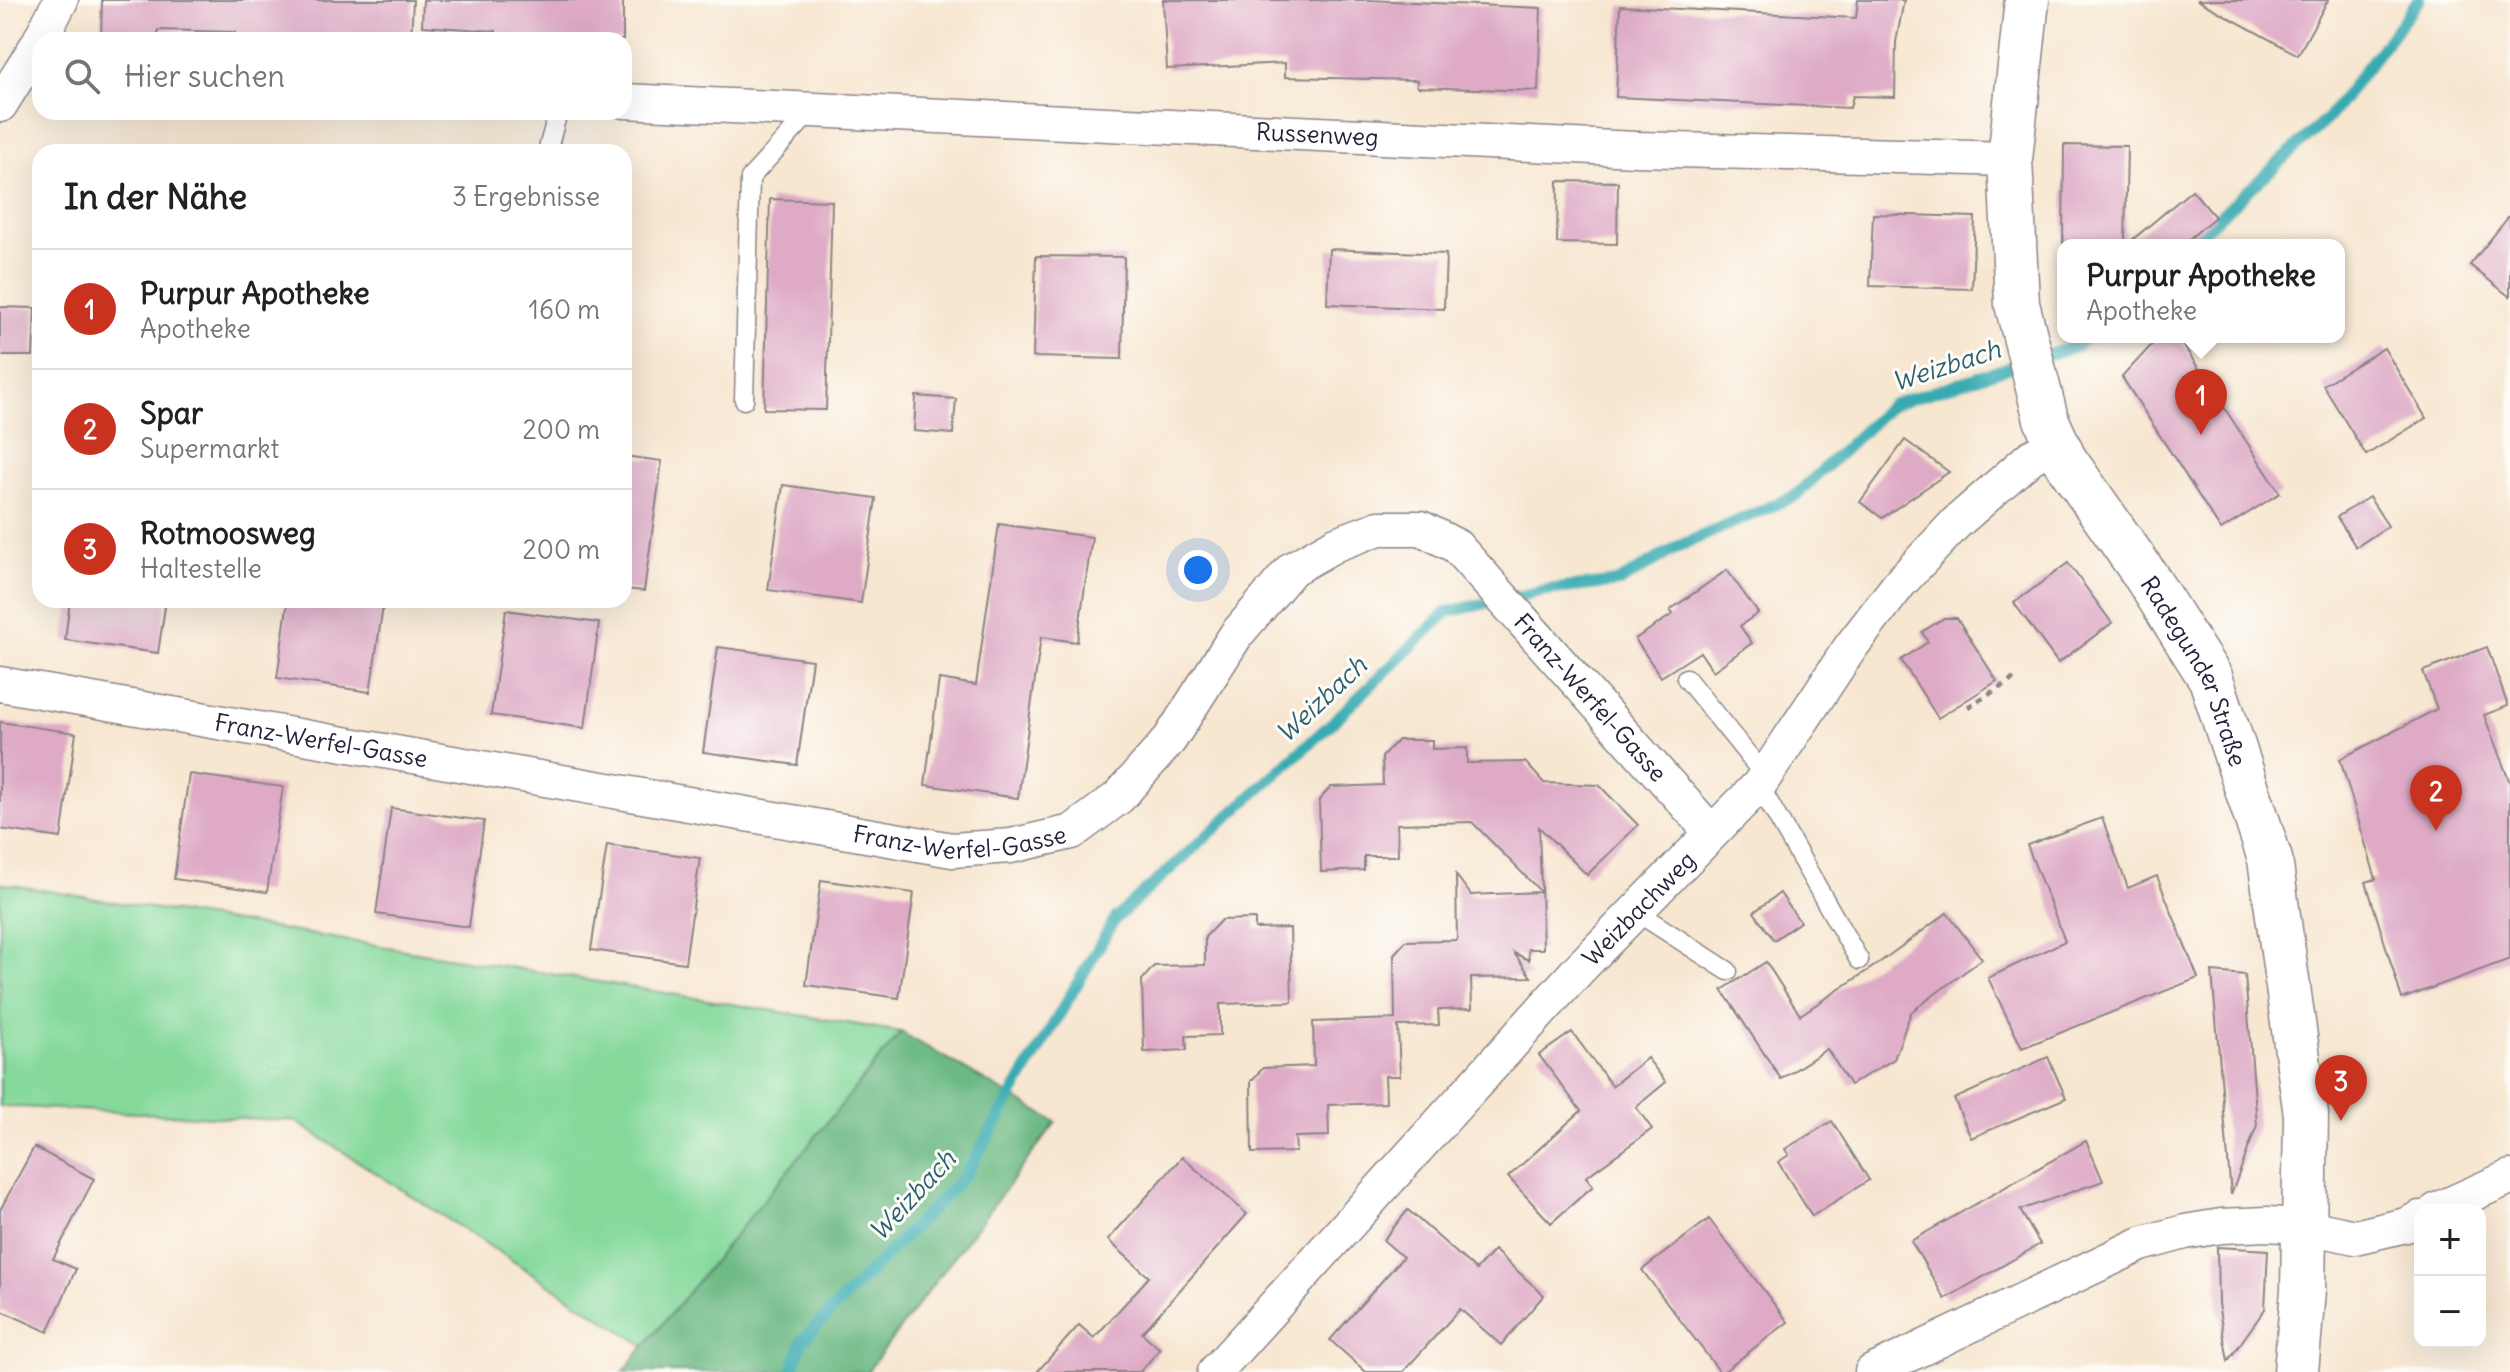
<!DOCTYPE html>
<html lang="de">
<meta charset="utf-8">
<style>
:root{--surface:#fff;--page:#f6f6f6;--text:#202124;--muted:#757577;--line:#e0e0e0;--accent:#c8321e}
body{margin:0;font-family:Delius,sans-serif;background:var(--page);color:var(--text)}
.controls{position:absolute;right:24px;bottom:24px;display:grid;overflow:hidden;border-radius:16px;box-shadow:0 8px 32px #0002}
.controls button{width:72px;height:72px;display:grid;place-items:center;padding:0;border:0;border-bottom:2px solid var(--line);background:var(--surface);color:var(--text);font:40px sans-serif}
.you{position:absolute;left:1198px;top:570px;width:28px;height:28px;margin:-20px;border:6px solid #fff;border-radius:50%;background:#1a73e8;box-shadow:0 0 0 12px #1a73e833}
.badge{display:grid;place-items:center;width:52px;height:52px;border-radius:50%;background:var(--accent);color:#fff;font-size:26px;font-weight:700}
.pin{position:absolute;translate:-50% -66px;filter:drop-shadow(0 2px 4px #0008)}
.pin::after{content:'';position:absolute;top:42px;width:28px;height:24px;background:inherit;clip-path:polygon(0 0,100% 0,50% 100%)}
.popup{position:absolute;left:2057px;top:239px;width:288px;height:104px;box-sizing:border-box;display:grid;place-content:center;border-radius:16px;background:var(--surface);filter:drop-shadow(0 2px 6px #0005);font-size:26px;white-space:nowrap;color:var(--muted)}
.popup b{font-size:30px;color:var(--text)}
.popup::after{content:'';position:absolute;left:50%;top:100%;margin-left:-16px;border:16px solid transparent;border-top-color:var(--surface)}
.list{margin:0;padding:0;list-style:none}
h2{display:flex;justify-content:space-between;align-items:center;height:104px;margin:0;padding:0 32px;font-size:34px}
h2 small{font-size:26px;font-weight:400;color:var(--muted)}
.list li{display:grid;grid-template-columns:52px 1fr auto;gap:24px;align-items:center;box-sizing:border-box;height:120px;padding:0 32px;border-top:2px solid var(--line)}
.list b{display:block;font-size:30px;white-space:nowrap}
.list p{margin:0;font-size:26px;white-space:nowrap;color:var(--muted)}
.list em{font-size:26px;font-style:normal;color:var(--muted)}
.icon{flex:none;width:44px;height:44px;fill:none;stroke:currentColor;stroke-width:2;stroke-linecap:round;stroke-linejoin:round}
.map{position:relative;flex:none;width:2510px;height:1372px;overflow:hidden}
.search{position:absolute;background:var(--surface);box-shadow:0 8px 32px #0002;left:32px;top:32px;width:600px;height:88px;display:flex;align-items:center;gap:20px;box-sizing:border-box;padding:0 28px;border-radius:24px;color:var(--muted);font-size:30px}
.panel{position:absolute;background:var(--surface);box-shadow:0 8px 32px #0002;left:32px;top:144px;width:600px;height:464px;border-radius:24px}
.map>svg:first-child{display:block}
</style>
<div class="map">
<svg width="2510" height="1372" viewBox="0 0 2510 1372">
<rect width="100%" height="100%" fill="#fdfcf7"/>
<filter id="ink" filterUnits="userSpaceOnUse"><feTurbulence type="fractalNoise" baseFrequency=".0125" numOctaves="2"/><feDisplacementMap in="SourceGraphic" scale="16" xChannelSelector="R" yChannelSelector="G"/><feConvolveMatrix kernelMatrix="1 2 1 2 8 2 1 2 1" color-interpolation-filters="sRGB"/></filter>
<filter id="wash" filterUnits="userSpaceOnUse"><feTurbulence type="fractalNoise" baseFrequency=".006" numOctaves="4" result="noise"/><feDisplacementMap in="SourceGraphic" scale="32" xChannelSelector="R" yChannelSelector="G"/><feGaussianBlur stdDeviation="1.8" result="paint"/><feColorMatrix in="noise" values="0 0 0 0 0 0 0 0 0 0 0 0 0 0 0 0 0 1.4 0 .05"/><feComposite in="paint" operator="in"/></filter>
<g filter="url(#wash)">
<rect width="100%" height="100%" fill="#f7e6d0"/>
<polygon fill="#85d99b" stroke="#547e6b" stroke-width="2" points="0,883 901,1032 645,1346 295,1121 0,1106"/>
<polygon fill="#6cb983" stroke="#476e5f" stroke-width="2" points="901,1032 1056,1122 867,1372 623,1372"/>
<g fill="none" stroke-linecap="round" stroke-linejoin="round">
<g stroke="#39abb2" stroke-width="12">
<polyline points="2188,245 2328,118 2419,0"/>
<polyline points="792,1372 802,1341 966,1174 1115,919 1333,722 1447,612 1546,590 1619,582 1679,546 1795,496 1891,405 2076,346 2086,337"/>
</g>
</g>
<g id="blocks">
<g fill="#deaac6">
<polygon points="102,0 413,0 411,40 234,40 235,32 158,30 158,40 101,40"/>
<polygon points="423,0 623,0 623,40 496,40 496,31 422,26"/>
<polygon points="1163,0 1370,0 1541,8 1538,91 1417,87 1417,80 1285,77 1285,63 1167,69"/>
<polygon points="1858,0 1904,0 1896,42 1895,97 1853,96 1850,108 1616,97 1620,6 1856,18"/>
<polygon points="2197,0 2328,0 2298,55"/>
<polygon points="2064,145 2127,146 2125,245 2063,245"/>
<polygon points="1558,181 1618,182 1617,244 1557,243"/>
<polygon points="2192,190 2215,217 2182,245 2126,245"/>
<polygon points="770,199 832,201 826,410 764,409"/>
<polygon points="1873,214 1975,217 1972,289 1870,286"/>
<polygon points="2510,215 2510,297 2470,265"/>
<polygon points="1329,249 1446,254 1444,309 1327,304"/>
<polygon points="1036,256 1124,257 1122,359 1033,357"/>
<polygon points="0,307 35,308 33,356 0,356"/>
<polygon points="2159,337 2178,337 2280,493 2221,530 2122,377"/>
<polygon points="2384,348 2426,418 2366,455 2323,385"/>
<polygon points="916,396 956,399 953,434 914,431"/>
<polygon points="1905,440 1949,472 1882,518 1860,502"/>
<polygon points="624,456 662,461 644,591 624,589"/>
<polygon points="783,485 876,498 861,603 768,590"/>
<polygon points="2369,497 2388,526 2356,547 2337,517"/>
<polygon points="999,524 1092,537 1077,642 1041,637 1018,798 925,785 939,679 976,685"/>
<polygon points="2068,563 2112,623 2058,663 2014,603"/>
<polygon points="1727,570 1758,613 1740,626 1752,643 1713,671 1700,652 1661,677 1635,639 1673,614 1670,610"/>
<polygon points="70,600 166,600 158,653 65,640"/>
<polygon points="288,600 384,600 370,692 277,678"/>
<polygon points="506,610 599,623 585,728 491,715"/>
<polygon points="1944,618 1957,618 1997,681 1938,718 1901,660 1928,642 1922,632"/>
<polygon points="718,647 812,660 797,765 703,752"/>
<polygon points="2487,647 2508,706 2484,715 2510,783 2510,959 2402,999 2366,882 2376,879 2340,759 2437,709 2423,671"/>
<polygon points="0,722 76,733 61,838 0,829"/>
<polygon points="1398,740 1432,740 1432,749 1467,748 1467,763 1525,762 1544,783 1599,785 1638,825 1587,875 1539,827 1543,949 1528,949 1529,960 1514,953 1531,977 1471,978 1472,1009 1438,1010 1439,1025 1398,1026 1400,1076 1385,1076 1386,1103 1328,1105 1329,1136 1295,1137 1296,1152 1252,1153 1251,1081 1263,1068 1314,1066 1313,1022 1395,1019 1394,954 1406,941 1457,940 1456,875 1471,895 1541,892 1472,822 1397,824 1398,856 1364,856 1364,870 1321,872 1319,800 1331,787 1383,785 1382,757"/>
<polygon points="189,774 283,787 267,892 174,879"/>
<polygon points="391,808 484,821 469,927 376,914"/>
<polygon points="2102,818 2128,888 2157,876 2198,978 2022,1048 1988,978 2065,941 2027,845"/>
<polygon points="607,845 700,858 685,963 591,950"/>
<polygon points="821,880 914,893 899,998 806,985"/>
<polygon points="1780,893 1800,922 1774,940 1754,912"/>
<polygon points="1947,913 1982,959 1911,1012 1894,1059 1850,1085 1827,1049 1781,1079 1722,990 1766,962 1800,1015 1876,965"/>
<polygon points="1255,919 1255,929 1290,928 1292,1002 1220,1004 1220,1035 1186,1036 1187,1050 1144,1052 1142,980 1154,966 1205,965 1205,937 1221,920"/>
<polygon points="2212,972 2245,975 2257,1125 2231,1195"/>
<polygon points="1572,1032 1612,1086 1647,1058 1666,1082 1636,1107 1652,1129 1586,1177 1593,1186 1551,1223 1508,1177 1581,1111 1539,1055"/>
<polygon points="2048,1057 2066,1098 1971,1138 1954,1099"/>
<polygon points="1832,1121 1869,1180 1812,1216 1778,1162 1789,1155 1785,1149"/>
<polygon points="2086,1141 2103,1181 2020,1210 2040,1244 1945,1299 1911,1241"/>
<polygon points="34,1147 94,1179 53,1259 76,1269 48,1332 0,1310 0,1210"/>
<polygon points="1182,1157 1247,1214 1142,1333 1160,1349 1140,1372 1037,1372 1079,1325 1094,1338 1149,1277 1108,1240"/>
<polygon points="1408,1210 1476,1270 1494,1250 1544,1295 1501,1345 1460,1309 1403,1372 1366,1372 1330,1340 1403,1257 1383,1240"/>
<polygon points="1709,1219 1788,1322 1723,1372 1720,1372 1642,1270"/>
<polygon points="2217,1247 2268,1250 2265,1309 2228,1361 2218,1304"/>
</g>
</g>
</g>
<g filter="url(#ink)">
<use href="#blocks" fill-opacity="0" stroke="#8c8486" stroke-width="2"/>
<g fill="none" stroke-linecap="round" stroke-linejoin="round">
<g stroke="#8c8486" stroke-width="21">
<g id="service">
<polyline points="547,152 558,112"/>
<polyline points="744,400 750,178 812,110"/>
<polyline points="1686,678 1765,776"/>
<polyline points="1759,785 1859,960"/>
<polyline points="1635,911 1728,971"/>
</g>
</g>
<g stroke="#8c8486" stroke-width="37">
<g id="minor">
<polyline points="40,40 61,0"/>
<path id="s1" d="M624,101L1636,149L2010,159"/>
<polyline points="0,105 40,41"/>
<path id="s2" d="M0,684L952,850L1011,846L1072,832L1119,797L1170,739L1236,635L1292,569L1336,544L1379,528H1421L1456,546L1711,832"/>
<polyline points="2437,1210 2510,1177"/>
<path id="s3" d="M1215,1372L1580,968L1759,785L1850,648L1900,583L1956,523L2031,457L2056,444"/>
<polyline points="1872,1372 2141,1244 2185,1232 2221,1226 2267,1224 2303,1226 2355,1237 2406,1225 2420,1218"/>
</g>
</g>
<g stroke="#8c8486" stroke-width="47">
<g id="secondary">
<path id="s4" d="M2027,0L2010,159L2017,304L2046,419L2064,459L2145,575L2211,679L2270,859L2306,1115L2303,1290L2296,1372"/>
</g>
</g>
<polyline stroke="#8c8486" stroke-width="5" stroke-dasharray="6 6" stroke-linecap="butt" points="1968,707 2015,678"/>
<use href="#service" stroke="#fff" stroke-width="18"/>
<use href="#minor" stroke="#fff" stroke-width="34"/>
<use href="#secondary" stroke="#fff" stroke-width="44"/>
</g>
</g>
<g text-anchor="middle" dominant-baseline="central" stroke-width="6" stroke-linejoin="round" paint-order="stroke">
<g font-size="24" fill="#22223b" stroke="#fdfcf7">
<text stroke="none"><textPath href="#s1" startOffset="694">Russenweg</textPath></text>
<text stroke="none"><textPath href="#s4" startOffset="718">Radegunder Straße</textPath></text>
<text stroke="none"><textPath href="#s2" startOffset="1814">Franz-Werfel-Gasse</textPath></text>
<text stroke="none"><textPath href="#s2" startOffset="326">Franz-Werfel-Gasse</textPath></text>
<text stroke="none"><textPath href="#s2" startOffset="974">Franz-Werfel-Gasse</textPath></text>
<text stroke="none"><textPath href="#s3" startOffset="628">Weizbachweg</textPath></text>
</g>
<g font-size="26" font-style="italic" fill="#2c6071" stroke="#fdfcf7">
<text transform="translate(1946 365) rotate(-18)">Weizbach</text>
<text transform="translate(1321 699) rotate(-43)">Weizbach</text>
<text transform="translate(912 1195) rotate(-47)">Weizbach</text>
</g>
</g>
</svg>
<div class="controls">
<button>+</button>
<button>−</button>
</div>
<div class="you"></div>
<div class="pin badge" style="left:2201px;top:435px">1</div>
<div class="popup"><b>Purpur Apotheke</b>Apotheke</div>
<div class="pin badge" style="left:2436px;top:831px">2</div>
<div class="pin badge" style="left:2341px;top:1121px">3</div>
<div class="search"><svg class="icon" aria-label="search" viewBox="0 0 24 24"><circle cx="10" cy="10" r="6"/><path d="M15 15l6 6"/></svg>Hier suchen</div>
<section class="panel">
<h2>In der Nähe<small>3 Ergebnisse</small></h2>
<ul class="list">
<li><span class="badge">1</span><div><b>Purpur Apotheke</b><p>Apotheke</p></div><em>160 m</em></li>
<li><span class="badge">2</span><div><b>Spar</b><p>Supermarkt</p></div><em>200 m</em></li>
<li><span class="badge">3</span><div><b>Rotmoosweg</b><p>Haltestelle</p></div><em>200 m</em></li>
</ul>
</section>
</div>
